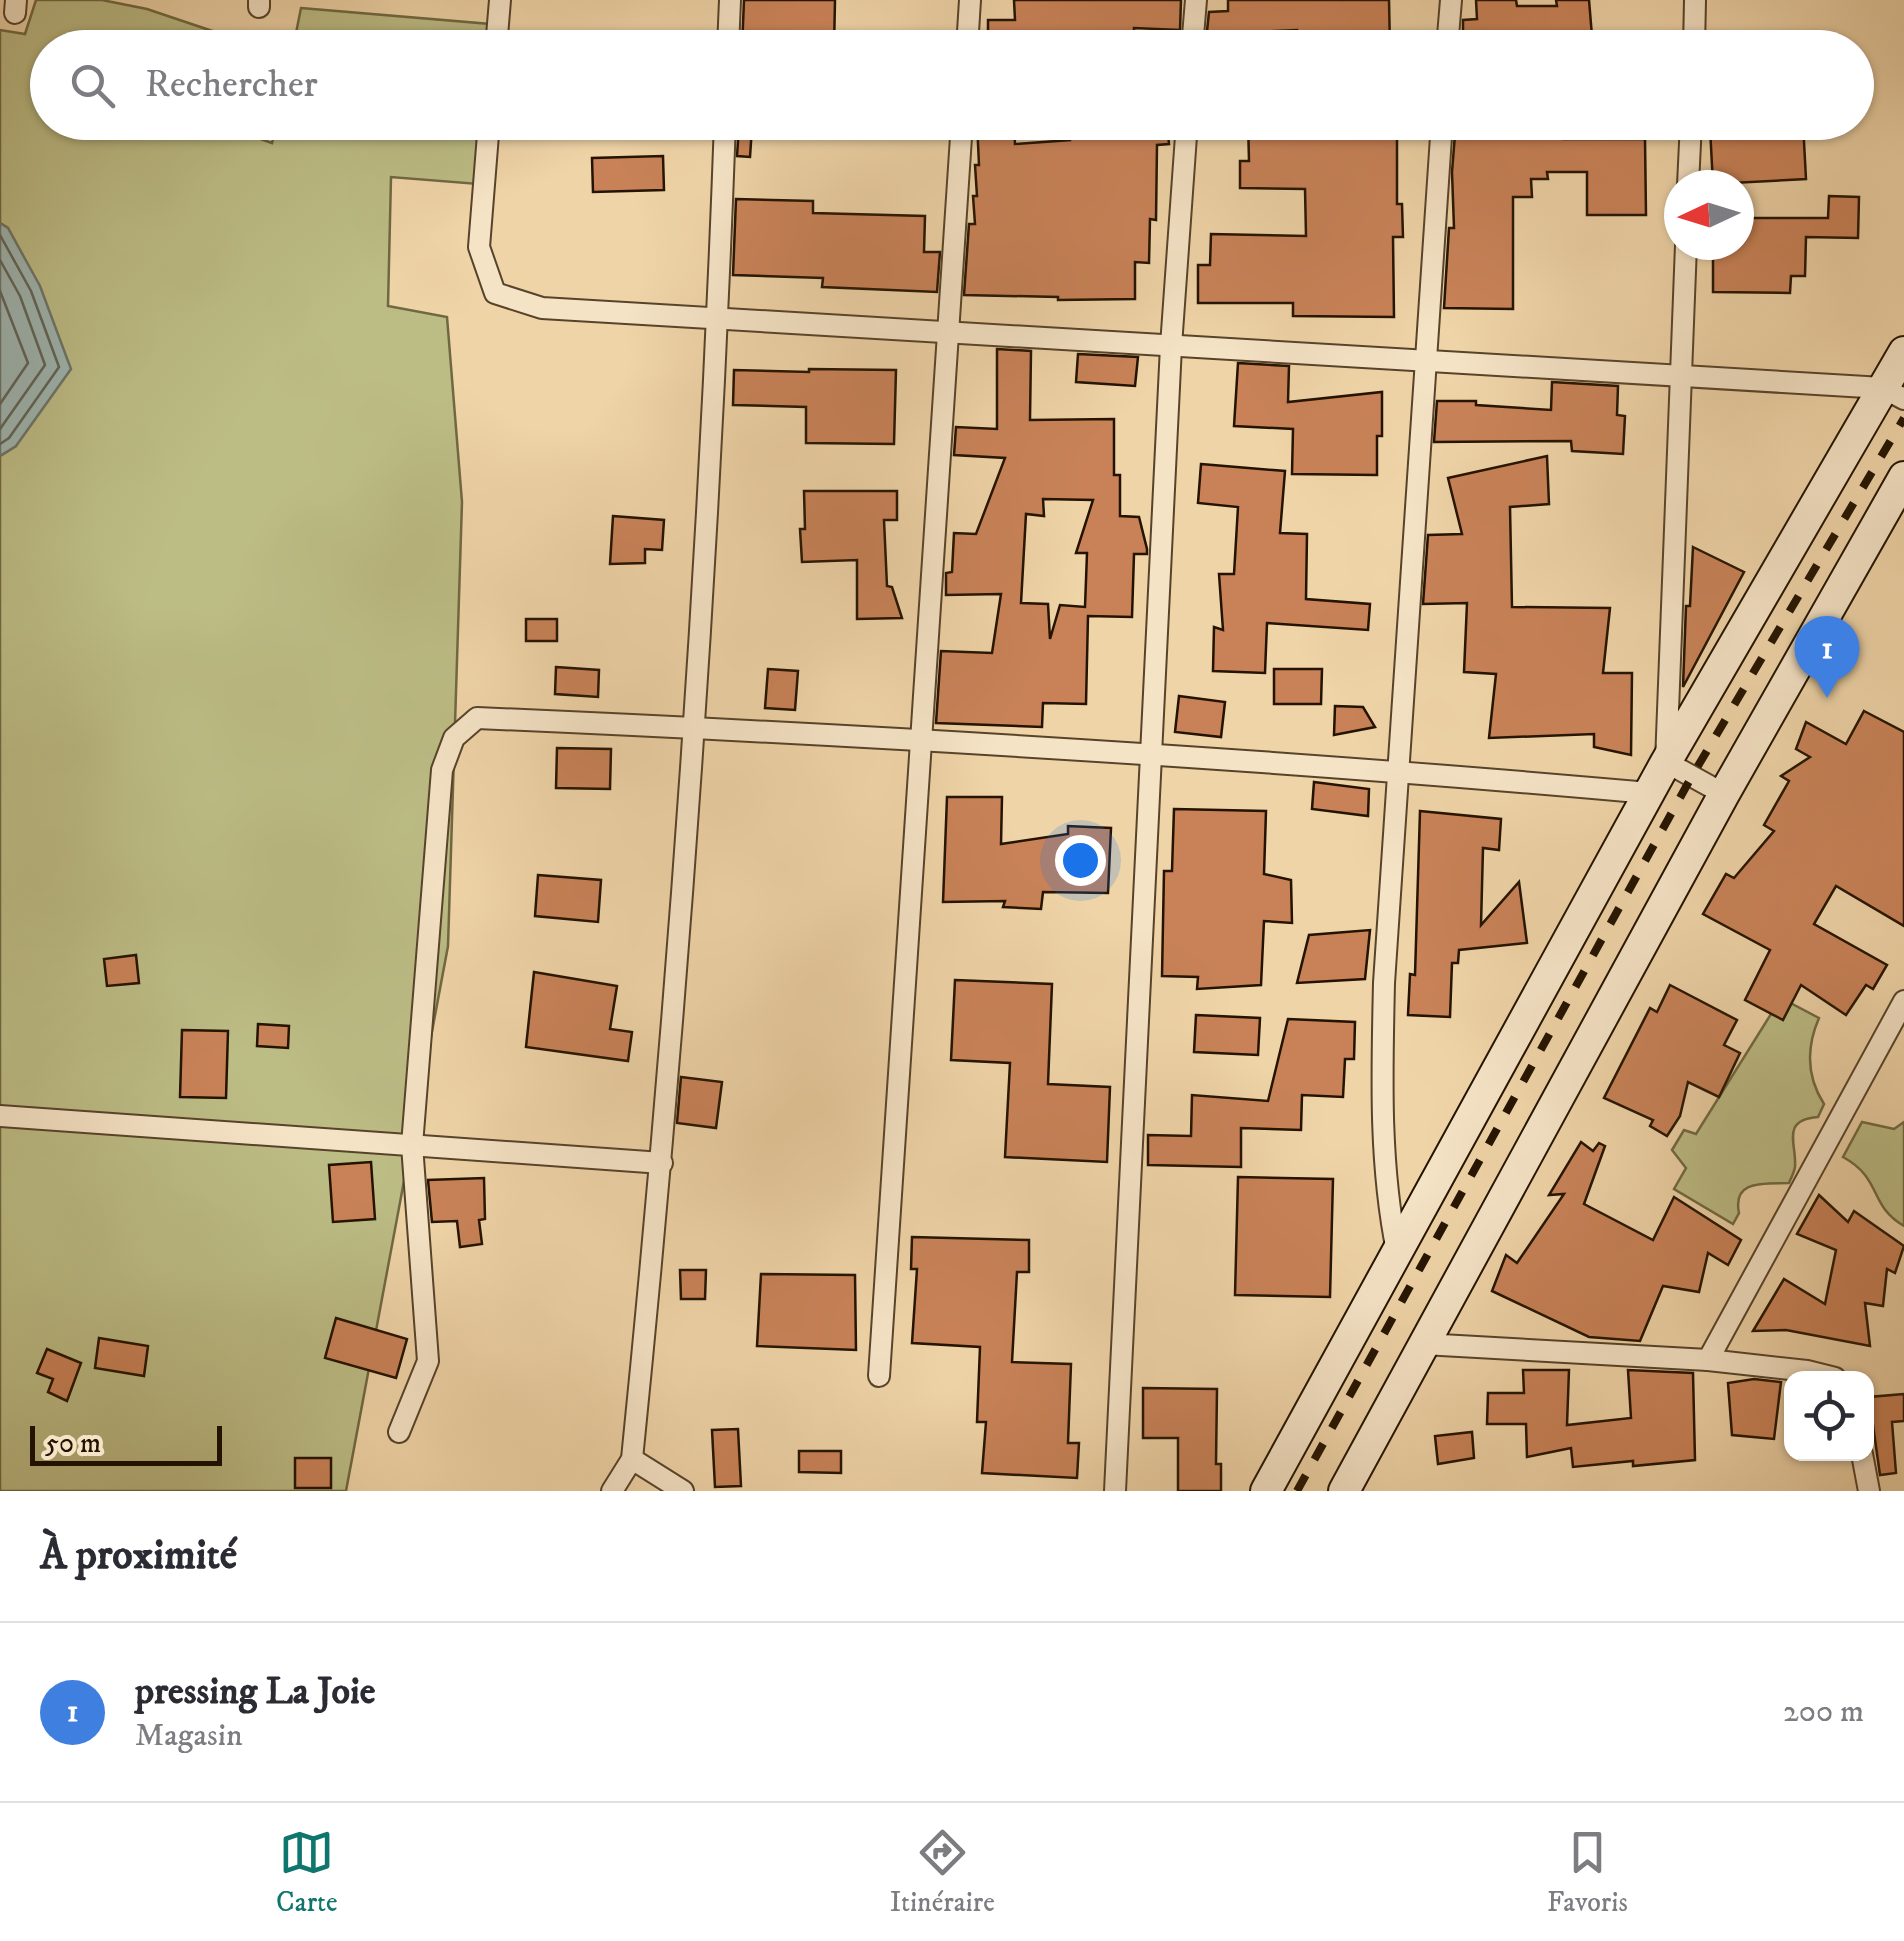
<!DOCTYPE html>
<html lang="fr">
<meta charset="utf-8">
<style>
:root{--surface:#fff;--page:#f2f2f3;--text:#2b2b33;--muted:#7c7c81;--line:#e1e1e2;--accent:#0f766e}
body{margin:0;font-family:"IM FELL DW Pica",serif;background:var(--page);color:var(--text)}
.controls{position:absolute;right:30px;bottom:30px;display:grid;overflow:hidden;border-radius:20px;box-shadow:0 2px 8px #0004}
.controls button{width:90px;height:90px;display:grid;place-items:center;padding:0;border:0;border-bottom:2px solid var(--line);background:var(--surface);color:var(--text);font:50px sans-serif}
.compass{position:absolute;left:1664px;top:170px;width:90px;height:90px;border-radius:50%;background:var(--surface);box-shadow:0 2px 8px #0004;rotate:266deg}
.scale{position:absolute;left:30px;bottom:25px;width:192px;box-sizing:border-box;padding-left:10px;border:5px solid #241300;border-top:0;font-size:28px;line-height:35px;white-space:nowrap;color:#241300;-webkit-text-stroke:8px #f5e3c6;paint-order:stroke}
.you{position:absolute;left:1080px;top:860px;width:35px;height:35px;margin:-25px;border:8px solid #fff;border-radius:50%;background:#1a73e8;box-shadow:0 0 0 15px #1a73e833}
.badge{display:grid;place-items:center;width:65px;height:65px;border-radius:50%;background:var(--accent);color:#fff;font-size:32px;font-weight:700}
.pin{position:absolute;translate:-50% -82px;filter:drop-shadow(0 2px 5px #0008)}
.pin::after{content:'';position:absolute;top:52px;width:35px;height:30px;background:inherit;clip-path:polygon(0 0,100% 0,50% 100%)}
.list{margin:0;padding:0;list-style:none}
h2{display:flex;justify-content:space-between;align-items:center;height:130px;margin:0;padding:0 40px;font-size:42px}
h2 small{font-size:32px;font-weight:400;color:var(--muted)}
.list li{display:grid;grid-template-columns:65px 1fr auto;gap:30px;align-items:center;box-sizing:border-box;height:180px;padding:0 40px;border-top:2px solid var(--line)}
.list b{display:block;font-size:38px;white-space:nowrap}
.list p{margin:0;font-size:32px;white-space:nowrap;color:var(--muted)}
.list em{font-size:32px;font-style:normal;color:var(--muted)}
.icon{flex:none;width:55px;height:55px;fill:none;stroke:currentColor;stroke-width:2;stroke-linecap:round;stroke-linejoin:round}
.map{position:relative;flex:none;width:1904px;height:1491px;overflow:hidden}
.search{position:absolute;background:var(--surface);box-shadow:0 2px 8px #0004;left:30px;right:30px;top:30px;height:110px;display:flex;align-items:center;gap:25px;box-sizing:border-box;padding:0 35px;border-radius:55px;color:var(--muted);font-size:38px}
.sheet{height:310px;background:var(--surface)}
nav{display:flex;justify-content:space-around;align-items:center;box-sizing:border-box;height:140px;border-top:2px solid var(--line);background:var(--surface);font-size:28px;color:var(--muted)}
nav a{display:grid;justify-items:center;gap:5px}
nav .on{color:var(--accent)}
.map>svg:first-child{display:block}
</style>
<div class="map">
<svg width="1904" height="1491" viewBox="0 0 1904 1491">
<rect width="100%" height="100%" fill="#efd4a8"/>
<filter id="stains"><feTurbulence type="fractalNoise" baseFrequency=".002" numOctaves="4"/><feColorMatrix values="0 0 0 0 .2 0 0 0 0 .09 0 0 0 0 .02 0 0 0 .5 -.17"/></filter>
<radialGradient id="worn" r=".72"><stop offset=".6" stop-color="#630" stop-opacity="0"/><stop offset="1" stop-color="#630" stop-opacity=".3"/></radialGradient>
<g fill="#bcbc85" stroke="#706842" stroke-width="2.5">
<polygon points="36,0 102,0 147,9 245,42 245,48 48,48 48,122 244,123 244,133 272,143 277,123 482,123 478,184 391,177 388,306 447,317 462,502 448,946 346,1491 0,1491 0,456 16,446 8,228 0,223 0,30 25,34"/>
<polygon points="301,8 490,24 488,47 293,48"/>
<path d="M1781,998L1819,1018C1806,1048 1806,1076 1824,1104L1818,1117C1780,1120 1797,1144 1795,1167C1794,1173 1791,1178 1789,1183C1765,1184 1732,1179 1739,1213L1733,1224L1674,1189L1686,1168L1672,1150L1684,1130L1696,1134Z"/>
<path d="M1862,1122L1894,1129L1904,1122V1226C1868,1205 1883,1179 1843,1157Z"/>
</g>
<polygon fill="#9db6b2" stroke="#6d756b" stroke-width="2.5" points="0,223 8,228 40,286 71,369 16,446 0,456"/>
<g fill="none" stroke-linecap="round" stroke-linejoin="round">
<g stroke="#606459" stroke-width="2.5">
<polyline points="0,235 31,291 59,367 9,438 0,444"/>
<polyline points="0,260 20,296 45,365 0,429"/>
<polyline points="0,291 28,363 0,404"/>
</g>
</g>
<g fill="#c98258" stroke="#241300" stroke-width="2.5" fill-rule="evenodd">
<polygon points="744,0 835,0 834,48 742,48"/>
<polygon points="1014,0 1181,0 1180,30 1134,28 1134,48 988,48 988,20 1015,20"/>
<polygon points="1228,0 1389,0 1390,48 1297,48 1297,30 1213,34 1207,31 1209,12 1228,11"/>
<polygon points="1476,0 1516,0 1517,6 1557,6 1556,0 1589,0 1593,48 1573,48 1573,44 1501,47 1500,39 1463,41 1463,20 1477,19"/>
<polygon points="977,122 1014,122 1015,144 1070,140 1069,122 1167,122 1169,144 1157,145 1156,220 1150,219 1149,263 1135,262 1135,299 1058,300 1058,297 964,295 969,224 975,224 973,196 977,196 975,165 979,165"/>
<polygon points="1248,122 1397,122 1397,204 1402,204 1403,237 1393,237 1394,317 1293,316 1293,303 1198,303 1198,265 1210,265 1211,234 1306,236 1305,189 1240,188 1240,161 1249,161"/>
<polygon points="1456,122 1562,122 1563,139 1645,139 1646,215 1587,215 1587,172 1547,172 1548,179 1531,179 1532,197 1513,197 1513,309 1444,308 1449,228 1454,228 1452,172"/>
<polygon points="1803,123 1806,179 1713,184 1710,128"/>
<polygon points="739,126 752,127 750,157 737,156"/>
<polygon points="663,156 664,190 593,192 592,158"/>
<polygon points="1829,196 1859,197 1858,238 1806,237 1805,276 1791,276 1790,293 1713,292 1713,245 1739,245 1739,218 1828,218"/>
<polygon points="736,199 813,201 813,213 925,216 924,252 940,252 937,292 822,287 823,278 733,275"/>
<path d="M997,349L1031,351L1030,420L1114,419V475H1120V516L1139,517L1147,549V554H1134L1132,617L1088,616L1086,704L1043,703L1042,727L936,723L941,651L992,653L1001,594L946,595V573L952,572L954,533L976,534L1005,458L954,455L956,427L997,429ZM1043,499L1093,500L1076,553H1087L1085,607L1060,605L1050,639L1048,604L1021,603L1026,514L1044,516Z"/>
<polygon points="1078,354 1138,357 1135,386 1076,382"/>
<polygon points="1238,363 1289,366 1288,402 1382,392 1382,436 1377,436 1377,475 1292,474 1293,429 1234,426"/>
<polygon points="809,369 896,370 894,444 806,443 806,407 733,405 734,370 809,372"/>
<polygon points="1552,382 1618,386 1617,415 1625,416 1623,454 1572,451 1571,441 1434,442 1437,401 1476,401 1476,405 1551,410"/>
<polygon points="1547,456 1549,504 1510,507 1512,607 1610,608 1603,673 1632,673 1631,755 1594,747 1594,734 1489,738 1496,674 1464,672 1467,603 1423,604 1428,535 1462,534 1448,478"/>
<polygon points="1201,464 1285,471 1280,533 1307,534 1306,599 1370,604 1368,630 1267,623 1265,673 1213,671 1214,627 1223,630 1219,574 1234,574 1238,507 1198,503"/>
<polygon points="804,491 897,491 897,520 884,520 887,586 892,587 902,618 857,619 857,560 802,562 800,529 805,529"/>
<polygon points="613,516 664,520 662,550 645,549 645,563 610,564"/>
<polygon points="1693,547 1744,572 1683,687 1686,606 1690,606"/>
<rect x="526" y="619" width="31" height="22"/>
<polygon points="556,667 599,670 598,697 555,694"/>
<polygon points="768,669 798,671 795,710 765,708"/>
<polygon points="1274,669 1322,669 1321,704 1274,704"/>
<polygon points="1179,696 1225,702 1221,737 1175,732"/>
<polygon points="1335,706 1363,707 1375,727 1334,735"/>
<polygon points="1864,711 1904,732 1904,926 1836,886 1814,924 1887,965 1873,989 1866,985 1846,1015 1801,985 1783,1020 1745,1000 1770,950 1703,914 1726,874 1734,878 1774,831 1764,825 1789,781 1781,776 1810,757 1796,749 1806,722 1846,744"/>
<polygon points="557,748 611,749 610,789 556,788"/>
<polygon points="1314,782 1369,789 1368,816 1312,809"/>
<polygon points="947,797 1002,797 1001,844 1068,834 1068,826 1111,828 1108,893 1043,892 1041,909 1003,907 1005,901 943,902"/>
<polygon points="1174,809 1266,811 1264,874 1291,880 1292,923 1264,921 1261,985 1197,989 1198,977 1162,976 1164,871 1172,871"/>
<polygon points="1420,811 1501,819 1499,850 1483,848 1481,925 1519,882 1527,943 1459,950 1458,963 1452,963 1450,1017 1408,1015 1410,974 1415,975"/>
<polygon points="538,875 601,880 598,922 535,916"/>
<polygon points="1370,930 1365,979 1297,983 1309,935"/>
<polygon points="136,955 139,983 107,986 104,959"/>
<polygon points="534,972 617,986 610,1029 632,1032 628,1061 526,1047"/>
<polygon points="955,980 1052,984 1048,1084 1110,1087 1107,1162 1005,1157 1010,1063 951,1060"/>
<polygon points="1670,985 1737,1020 1724,1045 1740,1053 1719,1097 1688,1082 1680,1116 1667,1136 1650,1126 1653,1120 1604,1098 1650,1008 1657,1012"/>
<polygon points="1196,1015 1260,1018 1258,1055 1194,1052"/>
<polygon points="1288,1019 1355,1022 1354,1059 1345,1059 1343,1097 1302,1095 1301,1130 1241,1128 1241,1167 1148,1165 1148,1135 1191,1136 1192,1095 1268,1101"/>
<polygon points="258,1024 289,1026 288,1048 257,1046"/>
<polygon points="182,1030 228,1031 226,1098 180,1097"/>
<polygon points="681,1077 722,1082 716,1128 677,1123"/>
<polygon points="1581,1142 1593,1151 1599,1143 1605,1146 1584,1204 1653,1240 1674,1197 1741,1240 1728,1265 1708,1253 1699,1292 1663,1286 1640,1341 1589,1337 1492,1291 1506,1255 1517,1263 1564,1194 1549,1195"/>
<polygon points="371,1162 375,1219 333,1222 329,1165"/>
<polygon points="1238,1177 1333,1179 1330,1297 1235,1295"/>
<polygon points="484,1178 485,1219 479,1220 482,1244 460,1247 457,1221 432,1222 428,1180"/>
<polygon points="1819,1195 1848,1222 1854,1211 1904,1246 1895,1273 1887,1269 1883,1306 1865,1303 1870,1346 1786,1330 1753,1331 1784,1279 1825,1304 1836,1250 1797,1234"/>
<polygon points="912,1237 1029,1240 1029,1272 1017,1272 1012,1362 1071,1364 1068,1443 1079,1443 1077,1478 982,1473 986,1422 977,1422 980,1347 912,1343 917,1269 911,1269"/>
<polygon points="680,1270 706,1270 705,1299 681,1299"/>
<polygon points="761,1274 855,1275 856,1350 757,1346"/>
<polygon points="336,1318 407,1339 396,1378 325,1358"/>
<polygon points="99,1338 148,1346 144,1376 95,1368"/>
<polygon points="47,1349 81,1363 67,1401 48,1392 53,1379 37,1373"/>
<polygon points="1523,1370 1569,1370 1567,1425 1631,1418 1628,1370 1693,1373 1695,1460 1633,1466 1633,1461 1573,1467 1571,1448 1527,1457 1526,1424 1487,1424 1488,1393 1524,1393"/>
<polygon points="1754,1379 1781,1382 1774,1439 1732,1435 1728,1383"/>
<polygon points="1143,1388 1217,1389 1216,1464 1221,1464 1221,1491 1178,1491 1178,1438 1143,1438"/>
<polygon points="1904,1394 1904,1421 1892,1422 1896,1473 1880,1475 1869,1397"/>
<polygon points="738,1429 741,1486 715,1487 712,1430"/>
<polygon points="1472,1432 1474,1458 1438,1464 1435,1436"/>
<polygon points="799,1451 841,1451 841,1473 799,1472"/>
<rect x="295" y="1458" width="36" height="30"/>
</g>
<g fill="none" stroke-linecap="round" stroke-linejoin="round">
<g stroke="#57432a" stroke-width="24">
<g id="street">
<polyline points="259,7 259,0"/>
<polyline points="15,13 16,0"/>
<polyline points="496,48 500,0"/>
<polyline points="728,48 730,0"/>
<polyline points="967,48 970,0"/>
<polyline points="1192,48 1196,0"/>
<polyline points="1447,48 1451,0"/>
<polyline points="1694,48 1695,0"/>
<polyline points="489,122 479,247 495,293 542,308 1883,388 1904,399"/>
<polyline points="1688,185 1691,122"/>
<polyline points="1686,245 1666,762 1724,794"/>
<polyline points="0,1116 662,1163"/>
<path d="M1397,1251C1379,1163 1382,1073 1384,983L1442,122"/>
<polyline points="1423,1344 1708,1360 1807,1371 1835,1378"/>
<polyline points="1708,1360 1904,1001"/>
<polyline points="879,1376 962,122"/>
<path d="M399,1432L428,1361L412,1145L442,770L454,738L477,718C868,735 1259,758 1649,793"/>
<polyline points="1862,1454 1869,1491"/>
<polyline points="632,1459 683,1491"/>
<path d="M612,1491L632,1459C677,1015 709,569 725,122"/>
<polyline points="1115,1491 1171,346 1187,122"/>
</g>
</g>
<g stroke="#241300" stroke-width="34">
<g id="secondary">
<polyline points="1266,1491 1666,762 1904,352"/>
<polyline points="1344,1491 1724,794 1904,477"/>
</g>
</g>
<use href="#street" stroke="#f5e3c6" stroke-width="20"/>
<use href="#secondary" stroke="#f5e3c6" stroke-width="30"/>
<polyline stroke="#241300" stroke-width="8" stroke-dasharray="18 18" stroke-linecap="butt" points="1297,1491 1692,776 1904,418"/>
</g>
<rect width="100%" height="100%" filter="url(#stains)"/>
<rect width="100%" height="100%" fill="url(#worn)"/>
</svg>
<div class="controls">
<button><svg class="icon" aria-label="locate" viewBox="0 0 24 24"><circle cx="12" cy="12" r="6"/><path d="M12 2v4M12 18v4M2 12h4M18 12h4"/></svg></button>
</div>
<svg class="compass" viewBox="-18 -18 36 36"><path d="M0-13l5 13h-10z" fill="#e53935"/><path d="M0 13l5-13h-10z" fill="#7c7c81"/></svg>
<div class="scale">50 m</div>
<div class="you"></div>
<div class="pin badge" style="left:1827px;top:698px;background:#3f7fe0">1</div>
<div class="search"><svg class="icon" aria-label="search" viewBox="0 0 24 24"><circle cx="10" cy="10" r="6"/><path d="M15 15l6 6"/></svg>Rechercher</div>
</div>
<section class="sheet">
<h2>À proximité<small></small></h2>
<ul class="list">
<li><span class="badge" style="background:#3f7fe0">1</span><div><b>pressing La Joie</b><p>Magasin</p></div><em>200 m</em></li>
</ul>
</section>
<nav>
<a class="on"><svg class="icon" aria-label="map" viewBox="0 0 24 24"><path d="M3 6l6-2 6 2 6-2v14l-6 2-6-2-6 2zM9 4v14M15 6v14"/></svg>Carte</a>
<a><svg class="icon" aria-label="directions" viewBox="0 0 24 24"><path d="M12 3l9 9-9 9-9-9zM9 14v-3h6M13 9l2 2-2 2"/></svg>Itinéraire</a>
<a><svg class="icon" aria-label="saved" viewBox="0 0 24 24"><path d="M7 4h10v16l-5-4-5 4z"/></svg>Favoris</a>
</nav>
